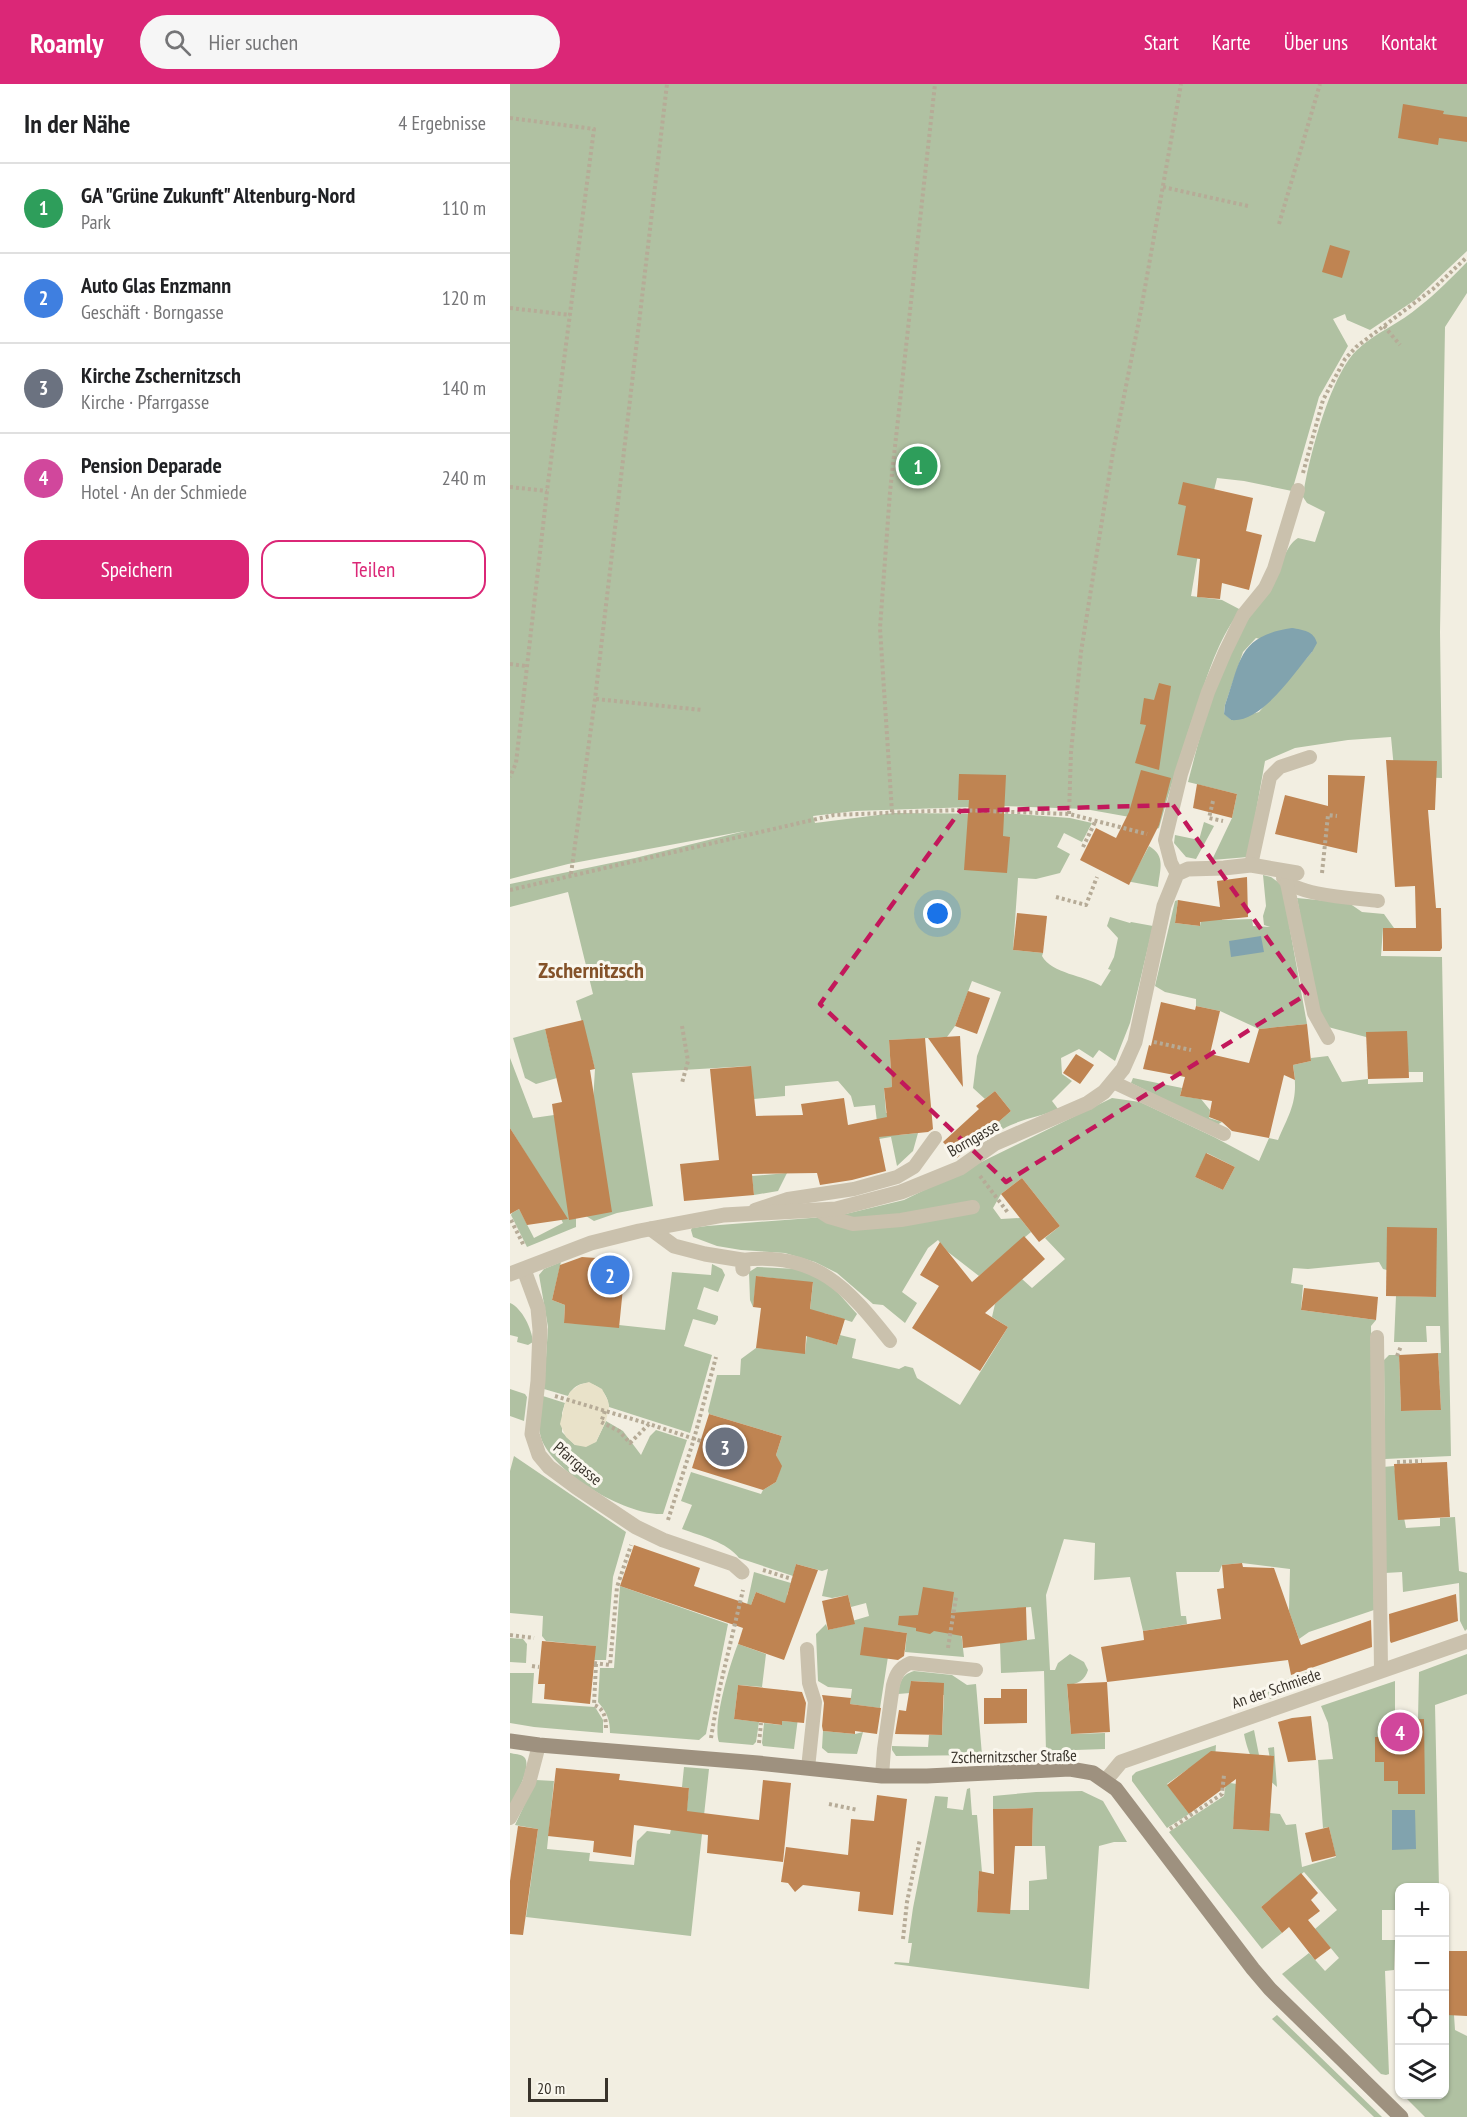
<!DOCTYPE html>
<html lang="de">
<meta charset="utf-8">
<style>
:root{--surface:#fff;--page:#f6f6f6;--text:#202124;--muted:#757577;--line:#e0e0e0;--accent:#db2777}
body{margin:0;font-family:"PT Sans Narrow",sans-serif;background:var(--page);color:var(--text)}
.controls{position:absolute;right:18px;bottom:18px;display:grid;overflow:hidden;border-radius:12px;box-shadow:0 2px 4px #0004}
.controls button{width:54px;height:54px;display:grid;place-items:center;padding:0;border:0;border-bottom:2px solid var(--line);background:var(--surface);color:var(--text);font:30px sans-serif}
.scale{position:absolute;left:18px;bottom:15px;width:80px;box-sizing:border-box;padding-left:6px;border:3px solid #39332b;border-top:0;font-size:16px;line-height:21px;white-space:nowrap;color:#39332b;-webkit-text-stroke:4px #faf7ee;paint-order:stroke}
.you{position:absolute;left:428px;top:830px;width:21px;height:21px;margin:-15px;border:4px solid #fff;border-radius:50%;background:#1a73e8;box-shadow:0 0 0 9px #1a73e833}
.badge{display:grid;place-items:center;width:39px;height:39px;border-radius:50%;background:var(--accent);color:#fff;font-size:20px;font-weight:700}
.pin{position:absolute;translate:-50% -50%;border:3px solid #fff;box-shadow:0 2px 6px #0006}
.list{margin:0;padding:0;list-style:none}
h2{display:flex;justify-content:space-between;align-items:center;height:78px;margin:0;padding:0 24px;font-size:26px}
h2 small{font-size:20px;font-weight:400;color:var(--muted)}
.list li{display:grid;grid-template-columns:39px 1fr auto;gap:18px;align-items:center;box-sizing:border-box;height:90px;padding:0 24px;border-top:2px solid var(--line)}
.list b{display:block;font-size:22px;white-space:nowrap}
.list p{margin:0;font-size:20px;white-space:nowrap;color:var(--muted)}
.list em{font-size:20px;font-style:normal;color:var(--muted)}
.actions{display:flex;gap:12px;padding:18px 24px}
.actions a{flex:1;padding:14px 0;border:2px solid var(--accent);border-radius:18px;text-align:center;font-size:21px;color:var(--accent)}
.actions .main{background:var(--accent);color:#fff}
.icon{flex:none;width:33px;height:33px;fill:none;stroke:currentColor;stroke-width:2;stroke-linecap:round;stroke-linejoin:round}
.map{position:relative;flex:none;width:957px;height:2033px;overflow:hidden}
header{display:flex;align-items:center;gap:36px;box-sizing:border-box;height:84px;padding:0 30px;background:var(--accent);color:#fff}
header strong{font-size:28px}
nav{display:flex;gap:33px;margin-inline-start:auto;font-size:21px}
.search{width:420px;height:54px;background:var(--page);display:flex;align-items:center;gap:15px;box-sizing:border-box;padding:0 21px;border-radius:33px;color:var(--muted);font-size:22px}
main{display:flex}
aside{flex:1;background:var(--surface)}
.map>svg:first-child{display:block}
</style>
<header>
<strong>Roamly</strong>
<div class="search"><svg class="icon" aria-label="search" viewBox="0 0 24 24"><circle cx="10" cy="10" r="6"/><path d="M15 15l6 6"/></svg>Hier suchen</div>
<nav><a>Start</a><a>Karte</a><a>Über uns</a><a>Kontakt</a></nav>
</header>
<main>
<aside>
<h2>In der Nähe<small>4 Ergebnisse</small></h2>
<ul class="list">
<li><span class="badge" style="background:#2e9e5b">1</span><div><b>GA &quot;Grüne Zukunft&quot; Altenburg-Nord</b><p>Park</p></div><em>110 m</em></li>
<li><span class="badge" style="background:#3f7fe0">2</span><div><b>Auto Glas Enzmann</b><p>Geschäft · Borngasse</p></div><em>120 m</em></li>
<li><span class="badge" style="background:#6b7280">3</span><div><b>Kirche Zschernitzsch</b><p>Kirche · Pfarrgasse</p></div><em>140 m</em></li>
<li><span class="badge" style="background:#d1479c">4</span><div><b>Pension Deparade</b><p>Hotel · An der Schmiede</p></div><em>240 m</em></li>
</ul>
<div class="actions"><a class="main">Speichern</a><a>Teilen</a></div>
</aside>
<div class="map">
<svg width="957" height="2033" viewBox="0 0 957 2033">
<rect width="100%" height="100%" fill="#f2eee1"/>
<g fill="#b0c1a2" fill-rule="evenodd">
<path d="M0,0H957V167L905,216L860,246L837,236L835,230L823,235L838,262L809,313L782,407L734,397L707,394L687,476L681,512L712,516L731,526C711,550 700,584 690,613C675,656 661,700 649,744L643,746L642,737L575,725L491,722L345,727L303,732L305,739L384,729L507,730L560,734L582,739L572,758L554,749L547,763L560,770L550,789L526,795L508,794L503,866L533,869L532,872C542,890 574,891 591,902L601,886L598,885L604,873L608,854L597,842L600,833L620,839L621,838L643,842L620,939L605,977L589,966L583,974L569,965L551,974L552,990L562,997L542,1017L548,1025C530,1033 510,1035 493,1045L487,1039L501,1027L485,1007L475,1015L463,1004L467,972L491,908L462,897L445,942L437,953L379,956L382,1003L374,1004L376,1029L387,1028L389,1051L408,1049L403,1067L387,1082L381,1053L369,1055L365,1021L344,1023L341,1012L328,997L275,1002V1012L244,1015L240,982L122,989L143,1122L107,1129L84,1137L76,1132L85,985L66,917L83,910L58,808L0,823V800L125,774L235,747L58,780L0,795Z"/>
<path d="M957,178V209L935,243L930,548L932,694L899,693L885,695L881,653L838,656L785,664L755,677L738,773L702,776L722,734L727,710L678,698C692,644 707,588 736,539C744,524 756,512 764,497C772,483 774,463 788,454L805,458L815,428L797,419L793,413C798,376 820,293 846,267C864,249 891,239 910,222C927,209 942,193 957,178ZM746,554L802,568L749,628L721,636L714,629L715,621L733,568Z"/>
<polygon points="694,738 704,742 703,744 686,775 676,773 664,759 665,751 689,756"/>
<path d="M639,762C656,772 650,785 648,803L616,797L624,790Z"/>
<polygon points="753,791 761,793 772,801 797,940 749,945 710,927 686,922 686,915 655,908 645,902 665,817 668,816 665,839 690,842 693,823 710,825 712,836 742,835 743,842 760,843 754,841 753,832 756,822"/>
<path d="M787,814L839,819L852,828L874,830L884,844H873L871,872L932,873L941,1372L875,1375L874,1276L879,1271H889L891,1327L931,1326L928,1269H931L930,1242H916L917,1258H884L886,1212L926,1213V1144H878L877,1186L873,1185L869,1178L798,1185L783,1184L781,1199L793,1201L791,1226L866,1236L861,1242L864,1526L799,1548L789,1555L779,1527L780,1485L732,1479L712,1481L709,1488H666L671,1532H676L677,1540L633,1547L620,1493L584,1496L585,1459L554,1455L536,1511L540,1586H545L548,1579L560,1570L574,1578L578,1586C575,1596 568,1600 557,1601L561,1650L595,1649V1665L536,1667L534,1587L491,1589L490,1559L525,1555L521,1523L476,1527L451,1547L454,1573L395,1568L397,1549L382,1547L370,1624L340,1620L342,1605L318,1603L308,1597L306,1550L316,1540L318,1546L342,1540V1537L359,1532L356,1519L341,1523L338,1511L322,1514L312,1512L318,1485L312,1487L286,1480L283,1492L229,1474C217,1458 191,1452 172,1445L182,1421L171,1417L181,1388L251,1410L253,1406L266,1398L271,1382L266,1371L272,1352L199,1330L198,1327L207,1291H230L231,1275L246,1264L295,1269L303,1199L247,1192L243,1223L240,1216L239,1188L247,1183L288,1185L320,1200L347,1230L342,1238L314,1229L307,1255L327,1261L330,1251L346,1255L342,1274L389,1285L395,1282L403,1284L407,1294L450,1321L498,1243L482,1233L485,1220L512,1195L522,1204L555,1175L535,1154L550,1142L512,1094L491,1110L483,1124L491,1135L510,1134L521,1148L469,1192L438,1168L428,1156L418,1164L392,1208L407,1219L395,1239L373,1221L363,1220L327,1189L305,1178L275,1169L231,1166L207,1162L183,1153L181,1146L182,1144L197,1142L327,1132L394,1116L602,1014L630,1018L704,1053L749,1077L759,1054L768,1056C781,1026 789,1016 783,981L801,977V974L818,972L832,998L858,995V1000L913,998V988H898L856,953L818,943L807,922ZM697,1069L725,1083L713,1106L685,1093Z"/>
<polygon points="35,945 47,994 26,1000 15,994 3,954"/>
<polygon points="0,974 23,1034 44,1031 66,1134 66,1143 17,1163 1,1131 2,1129 9,1125 24,1154 53,1139 31,1094 0,1044"/>
<polygon points="623,994 672,1004 670,1012 691,1015 700,1026 699,1034 712,1038 707,1041 621,999"/>
<polygon points="277,1089 268,1107 244,1111 242,1092"/>
<path d="M51,1178L42,1216L55,1221L54,1239L109,1241L155,1246L162,1188L201,1191L202,1180L212,1185L215,1191L208,1208L194,1203L187,1225L208,1232V1236L205,1241L183,1235L174,1262L202,1271L180,1349L99,1323C97,1300 70,1289 58,1312L34,1305L38,1243L29,1191L34,1185Z"/>
<path d="M0,1219C12,1224 22,1245 23,1258L18,1261L7,1258L8,1253L0,1251Z"/>
<polygon points="0,1305 15,1310 17,1313 14,1337 0,1332"/>
<path d="M33,1312L55,1319L52,1329V1348L65,1361L86,1358L96,1337L113,1347L131,1371L140,1352L146,1346L177,1356L153,1430C117,1432 43,1389 31,1354C27,1341 32,1325 33,1312Z"/>
<polygon points="4,1372 116,1448 103,1493 96,1576 84,1576 85,1562 36,1557 32,1552 33,1532 0,1529 0,1387"/>
<polygon points="884,1382 896,1444 930,1442 930,1434 945,1433 949,1487 957,1489 957,1545 955,1547 950,1537 949,1499 893,1508 892,1488 875,1489 873,1383"/>
<polygon points="244,1488 281,1499 277,1511 282,1522 246,1508 232,1544"/>
<path d="M110,1502L218,1540L196,1650L189,1656L100,1649C100,1636 97,1628 88,1618L90,1584H104Z"/>
<polygon points="0,1554 13,1555 17,1560 16,1579 0,1578"/>
<path d="M228,1560L256,1570L252,1603L228,1601L224,1635L249,1638L246,1658L243,1661L209,1658C202,1641 220,1579 228,1560Z"/>
<polygon points="957,1570 957,1610 925,1621 929,1803 890,1804 889,1826 872,1826 872,1856 885,1856 884,1886 875,1887 879,1990 876,1991 871,1990 772,1890 799,1869 815,1887 829,1874 805,1845 827,1826 794,1788 751,1823 772,1849 752,1865 659,1748 714,1712 717,1691 720,1699 727,1700 723,1745 758,1747 760,1729 770,1730 776,1741 786,1740 792,1783 826,1773 819,1743 813,1744 808,1676 823,1675 818,1639 811,1622 885,1597 885,1635 908,1635 909,1588"/>
<path d="M404,1587L442,1591L457,1601L466,1600L472,1671L386,1672L382,1666V1662L418,1663L419,1651H432L434,1611L419,1610V1598L401,1597L400,1609L388,1610C390,1598 391,1591 404,1587Z"/>
<polygon points="797,1588 801,1601 760,1615 755,1603"/>
<polygon points="0,1589 24,1589 22,1619 85,1623 93,1636 93,1649 24,1643 0,1639"/>
<polygon points="276,1606 291,1611 284,1665 253,1662 252,1659 254,1639 271,1641 272,1637 285,1638"/>
<path d="M744,1646L750,1676L760,1675L758,1664L764,1663L767,1703C747,1686 739,1675 734,1650Z"/>
<polygon points="313,1647 345,1650 353,1648 347,1670 318,1669 312,1664"/>
<polygon points="706,1661 704,1690 684,1693 678,1685 657,1700 679,1730 657,1744 622,1697 622,1692 626,1688"/>
<path d="M0,1669C4,1670 11,1670 14,1673C23,1681 5,1713 0,1722Z"/>
<polygon points="174,1683 199,1685 181,1852 16,1833 28,1745 5,1741 26,1696 44,1697 37,1765 80,1769 79,1777 124,1781 127,1757 137,1747 160,1750 162,1740 175,1741 179,1704 172,1703"/>
<polygon points="460,1704 462,1731 467,1731 472,1788 469,1788 467,1827 500,1830 500,1826 519,1826 519,1797 537,1795 535,1762 522,1762 523,1724 483,1725 483,1712 526,1708 572,1707 593,1717 617,1758 604,1758 589,1762 579,1905 384,1880 385,1878 399,1879 402,1859 398,1859 403,1824 425,1712 438,1713 437,1724 453,1726 457,1705"/>
<polygon points="934,1916 937,1916 937,1931 944,1931 945,1946 957,1952 957,2033 915,2033 893,2011 934,2010"/>
<polygon points="767,1931 872,2033 864,2033 762,1935"/>
</g>
<polygon fill="#e9e2c9" points="79,1298 92,1305 98,1317 99,1323 96,1337 86,1358 76,1363 65,1361 56,1353 50,1340 55,1319 60,1308 69,1301"/>
<g fill="#81a3ae">
<path d="M782,544C793,546 804,547 807,559L802,568C783,590 752,639 721,636L714,630L715,621C731,576 728,552 782,544Z"/>
<polygon points="751,852 754,868 721,873 719,857"/>
<polygon points="882,1726 905,1726 906,1765 882,1766"/>
</g>
<g fill="#bf8452">
<polygon points="893,20 934,27 933,30 957,33 957,58 929,54 928,61 888,54"/>
<polygon points="820,161 840,167 832,194 812,188"/>
<polygon points="673,398 743,414 736,447 752,451 739,506 712,499 710,515 687,513 690,475 667,471 676,422 668,420"/>
<polygon points="649,599 661,602 649,686 625,679 636,641 630,640 634,614 644,616"/>
<polygon points="876,676 927,677 925,726 918,726 926,824 931,824 932,864 930,867 873,867 873,844 906,844 905,802 885,803"/>
<polygon points="631,686 661,694 649,741 619,801 570,776 586,744 606,754 619,728"/>
<polygon points="449,690 496,691 493,752 500,753 497,789 454,786 459,716 448,716"/>
<polygon points="818,691 855,692 847,769 765,750 775,711 818,722"/>
<polygon points="687,700 727,710 722,734 683,724"/>
<polygon points="737,793 738,833 690,838 690,842 665,839 668,816 710,823 707,797"/>
<polygon points="507,829 537,832 533,869 503,866"/>
<polygon points="458,907 480,914 467,950 445,942"/>
<polygon points="651,918 685,926 686,922 710,927 700,970 739,979 749,945 797,940 801,977 783,981 785,996 774,991 759,1054 722,1047 712,1038 699,1033 702,1017 670,1012 675,993 633,985 639,961 641,962"/>
<polygon points="73,936 85,985 80,986 102,1128 59,1136 42,1020 52,1018 35,945"/>
<polygon points="897,947 899,994 858,995 856,948"/>
<polygon points="450,952 453,1003 418,954"/>
<polygon points="415,954 423,1045 418,1048 369,1053 376,1087 342,1096 310,1101 307,1089 242,1090 244,1111 174,1117 170,1080 209,1076 200,985 241,982 246,1032 293,1031 291,1020 334,1014 338,1041 377,1033 374,1004 382,1003 379,956"/>
<polygon points="566,970 584,981 570,1000 553,989"/>
<polygon points="485,1007 501,1027 447,1074 433,1058 469,1025 466,1022"/>
<polygon points="0,1044 58,1135 17,1141 9,1125 0,1130"/>
<polygon points="696,1069 725,1083 713,1106 685,1093"/>
<polygon points="512,1094 550,1142 529,1158 491,1110"/>
<polygon points="877,1143 927,1144 926,1213 876,1212"/>
<polygon points="514,1152 535,1175 475,1229 498,1243 470,1287 402,1244 429,1202 410,1191 430,1158 462,1198"/>
<polygon points="72,1173 100,1175 99,1182 115,1184 109,1244 54,1239 55,1221 42,1216 50,1181"/>
<polygon points="246,1192 303,1198 300,1225 335,1235 327,1261 296,1252 295,1270 246,1264 251,1224 243,1223"/>
<polygon points="794,1204 868,1213 866,1236 791,1226"/>
<polygon points="928,1269 931,1326 891,1327 889,1271"/>
<polygon points="199,1330 272,1352 266,1371 272,1382 266,1398 253,1406 182,1384"/>
<polygon points="937,1378 940,1433 888,1436 884,1380"/>
<polygon points="124,1461 190,1484 184,1502 241,1521 246,1508 275,1519 286,1480 308,1486 274,1576 228,1560 233,1544 110,1502"/>
<polygon points="732,1479 733,1483 764,1484 791,1561 861,1536 862,1563 781,1591 778,1576 597,1598 600,1648 561,1650 557,1600 597,1598 591,1563 634,1556 633,1547 711,1535 707,1505 714,1504 712,1481"/>
<polygon points="413,1503 444,1508 441,1529 516,1523 517,1556 453,1564 452,1552 424,1547 420,1550 406,1547 406,1544 388,1541 389,1532 408,1531"/>
<polygon points="946,1510 948,1537 881,1559 880,1557 879,1530"/>
<polygon points="338,1511 345,1540 318,1546 312,1517"/>
<polygon points="354,1543 397,1549 394,1572 388,1576 350,1571"/>
<polygon points="32,1557 86,1562 80,1620 34,1615 35,1600 28,1600"/>
<polygon points="401,1597 434,1599 432,1651 385,1650 389,1626 396,1627"/>
<polygon points="228,1601 292,1608 296,1619 294,1639 272,1637 272,1641 224,1635"/>
<polygon points="491,1605 517,1605 517,1639 474,1640 474,1614 491,1614"/>
<polygon points="312,1611 341,1614 340,1620 371,1624 367,1650 345,1647 345,1650 313,1647 312,1642 314,1619"/>
<polygon points="801,1632 806,1676 778,1678 768,1638 782,1634"/>
<polygon points="914,1635 915,1710 888,1710 888,1697 874,1697 874,1678 865,1678 865,1653 876,1653 876,1636"/>
<polygon points="701,1667 764,1672 759,1747 723,1745 726,1695 679,1730 657,1701"/>
<polygon points="46,1684 110,1690 109,1696 179,1704 177,1727 249,1736 253,1696 281,1699 273,1778 197,1769 198,1751 124,1741 121,1773 83,1768 84,1757 38,1752"/>
<polygon points="367,1711 397,1715 383,1831 348,1827 350,1808 293,1801 285,1808 278,1799 271,1798 276,1763 338,1771 341,1735 364,1737"/>
<polygon points="523,1724 522,1762 505,1762 500,1830 467,1828 469,1787 484,1790 483,1725"/>
<polygon points="8,1742 28,1745 13,1851 0,1850 0,1797"/>
<polygon points="819,1743 826,1772 802,1778 795,1749"/>
<polygon points="791,1789 808,1809 801,1816 810,1827 798,1836 821,1864 805,1876 779,1843 772,1849 751,1823"/>
<polygon points="938,1867 957,1867 957,1932 937,1931"/>
</g>
<g fill="none" stroke-linecap="round" stroke-linejoin="round">
<g stroke="#b6ab97" stroke-width="4" stroke-dasharray="3 3" stroke-linecap="butt">
<polyline points="0,34 84,45 37,407 6,679 0,693"/>
<polyline points="653,103 738,122"/>
<polyline points="769,140 810,0"/>
<polyline points="0,224 60,231"/>
<polyline points="874,242 890,261"/>
<polyline points="793,389 813,316 835,275 846,263 923,205 957,173"/>
<polyline points="0,403 37,407"/>
<polyline points="0,580 16,582"/>
<polyline points="86,615 192,626"/>
<polyline points="703,717 699,734 713,737"/>
<polyline points="382,728 370,544 380,408 425,0"/>
<polyline points="559,730 561,668 571,568 603,368 631,226 671,0"/>
<polyline points="573,763 586,736"/>
<polyline points="812,789 818,731 827,732"/>
<polyline points="61,790 85,615 157,0"/>
<polyline points="0,806 324,731 448,726 559,730 637,750"/>
<polyline points="546,813 576,821 587,793"/>
<polyline points="172,942 178,977 172,999"/>
<polyline points="644,958 681,966"/>
<polyline points="470,1092 499,1130"/>
<polyline points="1,1136 14,1162"/>
<polyline points="887,1272 891,1262"/>
<polyline points="45,1312 139,1340"/>
<polyline points="95,1327 91,1338 109,1347 120,1359 139,1340 191,1357"/>
<polyline points="887,1378 912,1377"/>
<polyline points="158,1436 184,1355 206,1273"/>
<polyline points="253,1486 282,1495"/>
<polyline points="0,1551 24,1554"/>
<polyline points="438,1564 446,1513"/>
<polyline points="84,1579 100,1581 107,1503 121,1461"/>
<path d="M86,1580L84,1621C95,1625 96,1635 96,1646"/>
<polyline points="22,1582 29,1583"/>
<polyline points="201,1654 209,1607 233,1506"/>
<polyline points="249,1659 251,1639"/>
<polyline points="319,1720 348,1726"/>
<polyline points="660,1745 712,1710 714,1691"/>
<polyline points="393,1855 397,1818 410,1755"/>
</g>
<g stroke="#cac1ad" stroke-width="14">
<polyline points="741,781 760,693 770,683 800,673"/>
<polyline points="667,790 661,779 655,756 671,690 698,608 715,568 733,531 755,504 764,485 788,406"/>
<path d="M773,794C787,812 845,814 868,817"/>
<polyline points="777,799 804,929 818,954"/>
<polyline points="603,998 714,1050"/>
<polyline points="245,1126 278,1115 344,1105 387,1093 404,1083 425,1054"/>
<polyline points="308,1126 319,1133 343,1140 391,1136 463,1123"/>
<path d="M232,1176C306,1167 338,1204 380,1257"/>
<polyline points="867,1253 871,1586"/>
<polyline points="297,1565 299,1599 305,1618 298,1684"/>
<path d="M372,1692L374,1665L383,1601C386,1590 389,1584 400,1579L466,1586"/>
<polyline points="0,1734 19,1699 29,1661"/>
</g>
<g stroke="#cac1ad" stroke-width="15">
<polyline points="141,1145 164,1162 195,1170 232,1176 233,1185"/>
<polyline points="14,1186 28,1224 30,1246 28,1297 22,1350 29,1371 39,1383 66,1403 126,1443 153,1456 223,1480 232,1488"/>
<polyline points="0,1190 81,1159 129,1147 214,1131 326,1125 391,1108 450,1084 484,1060 578,1019 594,1008 613,985 625,958 654,822 667,790 678,785 714,784 741,781 787,789"/>
<polyline points="596,1696 611,1678 957,1557"/>
</g>
<polyline stroke="#9e917f" stroke-width="15" points="0,1657 29,1661 248,1679 372,1692 417,1692 560,1685 583,1689 606,1705 743,1885 760,1905 891,2033"/>
</g>
<path fill="none" stroke="#c2185b" stroke-width="4.5" stroke-dasharray="12 8" stroke-linejoin="round" d="M663,721L797,910L496,1098L310,920L450,727Z"/>
<g text-anchor="middle" dominant-baseline="central" stroke-width="6" stroke-linejoin="round" paint-order="stroke">
<g font-size="16" fill="#39332b" stroke="#faf7ee">
<text transform="translate(463 1054) rotate(-30)">Borngasse</text>
<text transform="translate(68 1379) rotate(40)">Pfarrgasse</text>
<text transform="translate(766 1604) rotate(-19)">An der Schmiede</text>
<text transform="translate(504 1672) rotate(-1)">Zschernitzscher Straße</text>
</g>
<g font-size="22" font-weight="bold" fill="#845229" stroke="#faf7ee">
<text x="81" y="886">Zschernitzsch</text>
</g>
</g>
</svg>
<div class="controls">
<button>+</button>
<button>−</button>
<button><svg class="icon" aria-label="locate" viewBox="0 0 24 24"><circle cx="12" cy="12" r="6"/><path d="M12 2v4M12 18v4M2 12h4M18 12h4"/></svg></button>
<button><svg class="icon" aria-label="layers" viewBox="0 0 24 24"><path d="M12 4l9 5-9 5-9-5zM3 14l9 5 9-5"/></svg></button>
</div>
<div class="scale">20 m</div>
<div class="you"></div>
<div class="pin badge" style="left:408px;top:382px;background:#2e9e5b">1</div>
<div class="pin badge" style="left:100px;top:1191px;background:#3f7fe0">2</div>
<div class="pin badge" style="left:215px;top:1363px;background:#6b7280">3</div>
<div class="pin badge" style="left:890px;top:1648px;background:#d1479c">4</div>
</div>
</main>
